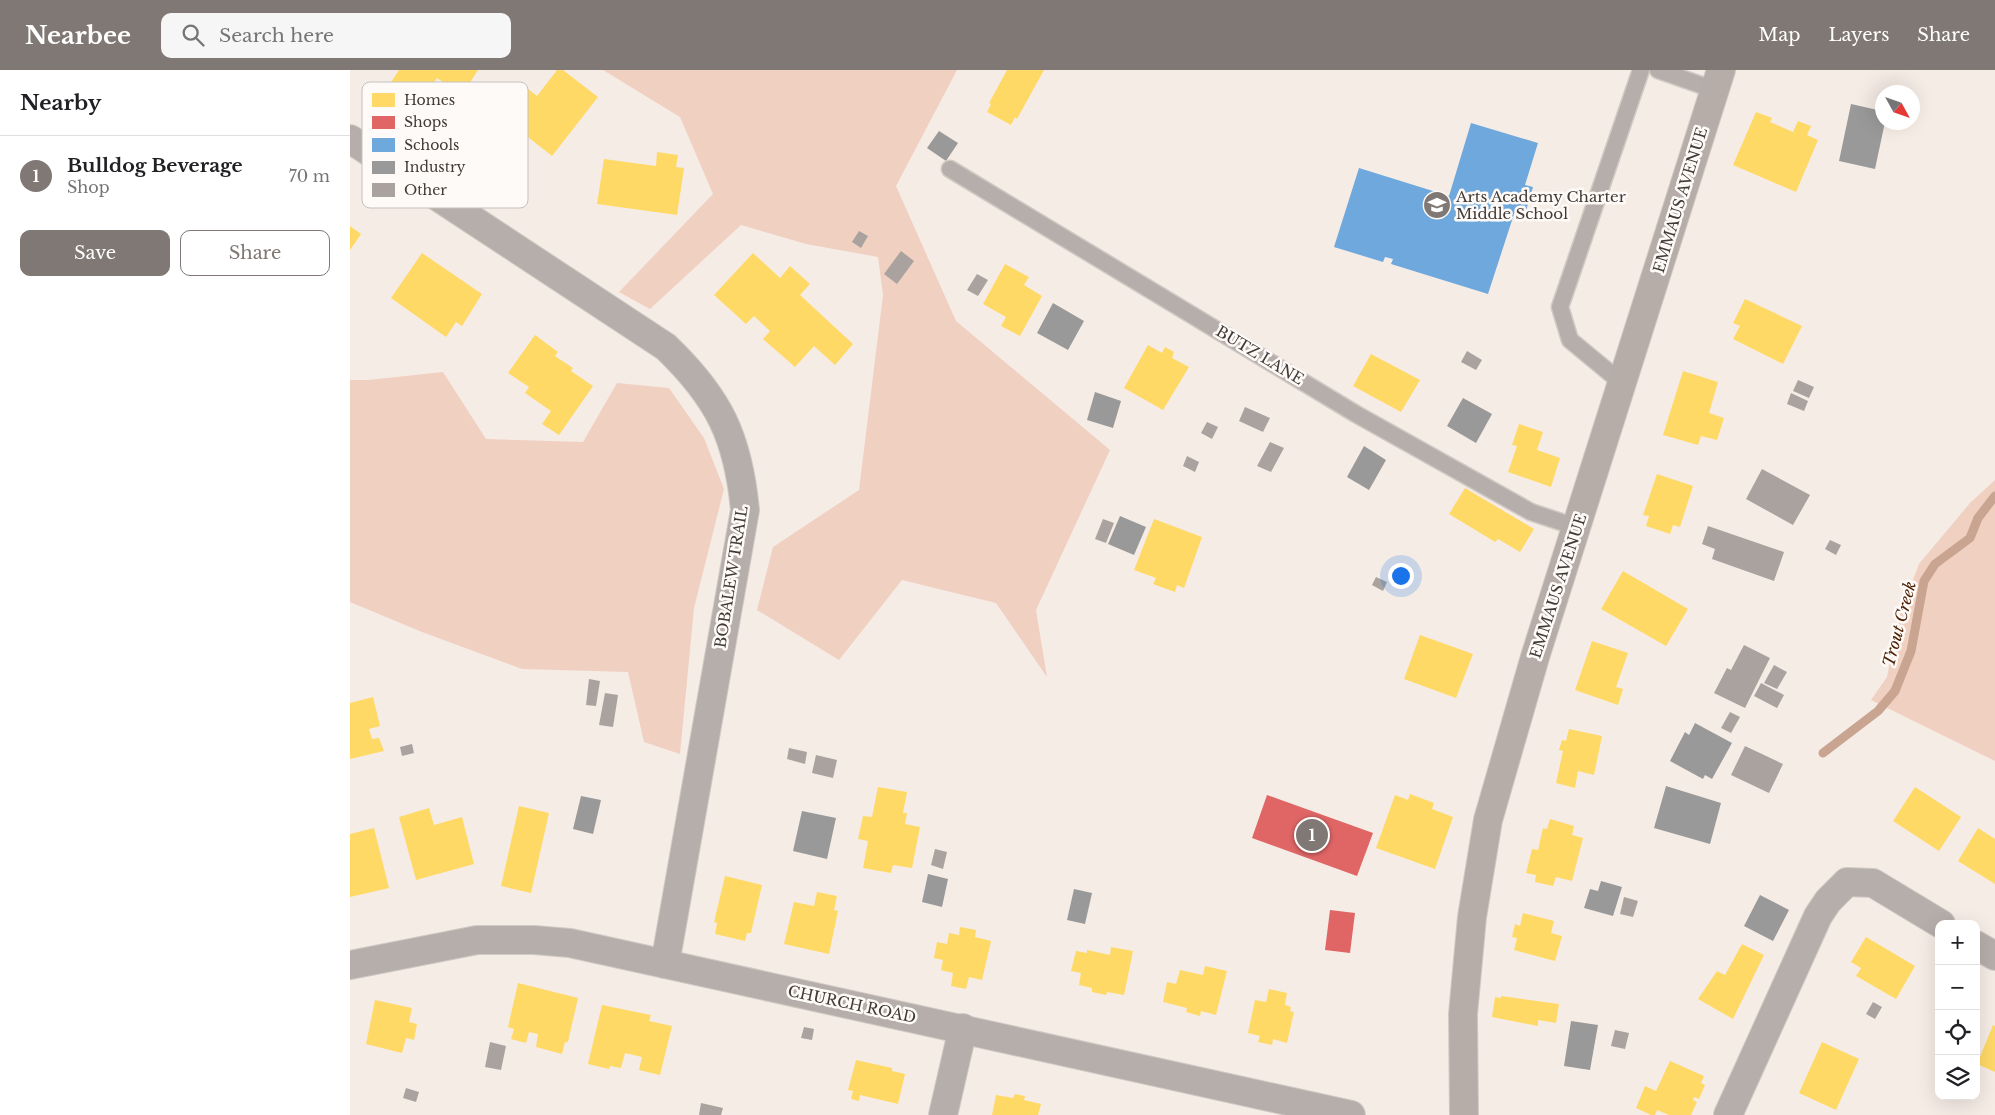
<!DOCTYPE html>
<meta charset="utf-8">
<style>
:root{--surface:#fff;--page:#f6f6f6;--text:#202124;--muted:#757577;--line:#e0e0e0;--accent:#807874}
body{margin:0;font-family:"Libre Baskerville",serif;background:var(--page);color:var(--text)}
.controls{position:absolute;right:15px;bottom:15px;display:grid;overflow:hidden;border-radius:10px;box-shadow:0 5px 20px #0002}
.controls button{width:45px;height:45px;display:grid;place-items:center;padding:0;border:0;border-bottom:1px solid var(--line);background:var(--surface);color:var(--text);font:25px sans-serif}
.compass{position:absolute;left:1525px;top:15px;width:45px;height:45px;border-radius:50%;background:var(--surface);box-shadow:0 5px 20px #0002;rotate:130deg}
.you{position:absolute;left:1050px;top:505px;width:18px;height:18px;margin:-12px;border:4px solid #fff;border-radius:50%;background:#1a73e8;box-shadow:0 0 0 8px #1a73e833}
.badge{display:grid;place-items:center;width:32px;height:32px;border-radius:50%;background:var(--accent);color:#fff;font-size:16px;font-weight:700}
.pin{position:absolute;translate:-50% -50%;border:2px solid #fff;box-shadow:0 1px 5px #0006}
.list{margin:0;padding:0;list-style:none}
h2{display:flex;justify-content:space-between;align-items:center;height:65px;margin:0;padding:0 20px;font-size:21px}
h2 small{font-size:16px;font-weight:400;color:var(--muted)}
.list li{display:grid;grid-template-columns:32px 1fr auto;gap:15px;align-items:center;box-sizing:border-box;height:80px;padding:0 20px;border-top:1px solid var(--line)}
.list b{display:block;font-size:19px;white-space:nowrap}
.list p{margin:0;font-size:16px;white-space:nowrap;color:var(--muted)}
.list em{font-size:16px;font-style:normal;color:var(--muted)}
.actions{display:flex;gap:10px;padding:15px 20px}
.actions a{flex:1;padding:11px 0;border:1px solid var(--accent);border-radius:10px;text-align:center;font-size:18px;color:var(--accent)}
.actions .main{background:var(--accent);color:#fff}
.icon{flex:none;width:28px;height:28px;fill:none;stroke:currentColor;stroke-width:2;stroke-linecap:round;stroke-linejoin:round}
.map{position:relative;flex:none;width:1645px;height:1045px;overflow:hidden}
header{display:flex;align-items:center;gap:30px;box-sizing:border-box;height:70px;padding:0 25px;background:var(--accent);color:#fff}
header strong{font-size:24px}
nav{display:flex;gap:28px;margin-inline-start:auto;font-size:18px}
.search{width:350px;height:45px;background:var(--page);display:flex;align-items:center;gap:12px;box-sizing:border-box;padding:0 18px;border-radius:10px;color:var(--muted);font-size:19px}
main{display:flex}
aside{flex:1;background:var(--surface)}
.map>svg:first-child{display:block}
</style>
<header>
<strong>Nearbee</strong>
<div class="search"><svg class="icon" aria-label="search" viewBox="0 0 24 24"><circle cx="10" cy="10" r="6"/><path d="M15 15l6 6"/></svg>Search here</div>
<nav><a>Map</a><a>Layers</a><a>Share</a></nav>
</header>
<main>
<aside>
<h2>Nearby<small></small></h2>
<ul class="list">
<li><span class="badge">1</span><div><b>Bulldog Beverage</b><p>Shop</p></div><em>70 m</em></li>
</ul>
<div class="actions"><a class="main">Save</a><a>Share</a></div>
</aside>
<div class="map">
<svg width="1645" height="1045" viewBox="0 0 1645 1045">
<rect width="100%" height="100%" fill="#f6ece6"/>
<g fill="#f0d0c0">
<polygon points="253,0 607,0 546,116 606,251 760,380 686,540 697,607 646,533 552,510 489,590 407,540 423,477 509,420 533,225 528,187 456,174 391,155 300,239 269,222 363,124 330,47"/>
<polygon points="93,302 136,369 233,372 267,313 319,318 354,368 374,419 344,538 330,684 294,672 278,602 172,599 72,562 0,532 0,310 18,310"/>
<polygon points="1645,410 1645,691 1521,630 1537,607 1549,547 1569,494 1620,433"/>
</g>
<g fill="#ffd966">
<polygon points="49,0 128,0 112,25 87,8 70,34 40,14"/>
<polygon points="207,0 213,0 248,27 202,86 154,48 177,18 187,26"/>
<polygon points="657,0 694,0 667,49 665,47 661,55 637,42 641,34 639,33"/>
<polygon points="1406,42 1422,48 1420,52 1443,62 1448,51 1461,56 1457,65 1468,70 1446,122 1383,95"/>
<polygon points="307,82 328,85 326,97 334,98 327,145 247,134 254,89 306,96"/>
<polygon points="0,156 11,164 0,180"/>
<polygon points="72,183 132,224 112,256 106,252 96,267 41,228"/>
<polygon points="403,183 430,208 440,196 460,214 450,225 503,274 485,295 464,276 445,297 413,269 420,261 404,246 396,254 364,225"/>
<polygon points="655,194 679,207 674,215 692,226 670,266 651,256 656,247 633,234"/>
<polygon points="1395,229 1452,256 1433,294 1383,269 1390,256 1383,253"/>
<polygon points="185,265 208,282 205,286 223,298 221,301 243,316 209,365 192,354 201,341 175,323 179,317 158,303"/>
<polygon points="798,275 812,283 815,277 824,282 822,288 839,297 813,340 774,318"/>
<polygon points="1021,284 1070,310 1051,342 1003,316"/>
<polygon points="1333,301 1368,312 1359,343 1374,348 1367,370 1351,366 1348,375 1313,365"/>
<polygon points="1169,354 1193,362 1187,380 1210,388 1201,417 1158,402 1167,376 1162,375"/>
<polygon points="1307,404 1343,416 1330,457 1323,455 1320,464 1296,456 1299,446 1293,445"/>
<polygon points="1115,418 1184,459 1170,482 1148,469 1145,472 1099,444"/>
<polygon points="804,449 852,467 834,518 827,515 825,522 803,514 806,508 784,500"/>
<polygon points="1273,501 1338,539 1316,576 1251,539"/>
<polygon points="1070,565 1123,584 1106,628 1054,609"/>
<polygon points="1242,571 1278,583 1266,617 1273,619 1268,635 1225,620"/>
<polygon points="23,627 30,656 19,659 22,669 29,668 34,681 0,689 0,633"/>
<polygon points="1219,659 1252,666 1244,705 1228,701 1225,718 1206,713 1213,681 1209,680 1212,670 1216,671"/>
<polygon points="528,717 557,722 553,743 557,743 555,754 570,757 562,798 543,795 541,803 513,798 518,771 508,769 513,746 522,747"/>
<polygon points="1565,717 1611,747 1589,781 1543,751"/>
<polygon points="1060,724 1084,733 1082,739 1103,747 1085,799 1026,778 1045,725 1058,730"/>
<polygon points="169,736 199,743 181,823 151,816"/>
<polygon points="79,738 84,755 112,747 124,794 66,810 49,747"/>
<polygon points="1200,749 1224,756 1222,765 1233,768 1222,811 1206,807 1203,816 1185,812 1186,805 1176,803 1182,779 1188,780 1193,758 1197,759"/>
<polygon points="24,758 39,818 0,827 0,764"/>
<polygon points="1628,758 1645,769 1645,814 1608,791"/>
<polygon points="375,806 412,815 401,863 397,863 395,871 365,864 367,853 364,852"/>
<polygon points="467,822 487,826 484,840 488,841 479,884 434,874 444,832 464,836"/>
<polygon points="1173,843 1204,851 1201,863 1212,866 1205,891 1164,880 1167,868 1162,867 1165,854 1170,856"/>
<polygon points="610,857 626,860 625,867 641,871 632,910 619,907 616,919 601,916 603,903 591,900 593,890 584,888 587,872 597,874 599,863 609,865"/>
<polygon points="1516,867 1565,896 1546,929 1506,906 1511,898 1501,892"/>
<polygon points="1392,874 1414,885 1383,949 1348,929 1367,901 1375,905"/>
<polygon points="761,877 783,881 774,925 757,922 756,925 742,922 742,918 729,915 731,903 721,901 726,881 737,883 737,880 760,885"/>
<polygon points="855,896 877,901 866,945 851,941 850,946 836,942 837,938 813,932 817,912 826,914 830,900 853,905"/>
<polygon points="168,913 228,928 218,972 215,972 212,984 186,977 188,964 179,962 176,973 161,969 164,959 158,957"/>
<polygon points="919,919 937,923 935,935 941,937 940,941 944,942 937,973 923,969 922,975 908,972 910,966 898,963 905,930 916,932"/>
<polygon points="1151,926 1209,934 1206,953 1188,950 1188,956 1142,947 1145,927 1151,928"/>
<polygon points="25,930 62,938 59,952 67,954 64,970 56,968 52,983 16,974"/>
<polygon points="252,935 301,945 299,951 322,956 310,1005 289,1000 292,987 275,983 271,998 260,996 259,999 238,994"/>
<polygon points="1643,955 1645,956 1645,1002 1627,994"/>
<polygon points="1472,972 1509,989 1486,1040 1449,1023"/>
<polygon points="506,990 542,998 542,1001 555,1004 548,1034 510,1025 509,1031 501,1029 503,1021 498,1020"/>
<polygon points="1320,991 1354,1006 1351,1013 1355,1015 1349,1029 1344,1027 1343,1030 1347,1032 1341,1045 1319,1045 1307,1040 1305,1045 1301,1045 1286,1038 1295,1016 1306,1021"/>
<polygon points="665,1024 675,1026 674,1030 691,1034 688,1045 642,1045 646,1025 663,1028"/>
</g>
<g fill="#e06666">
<polygon points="917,725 1023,763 1007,806 902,768"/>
<polygon points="980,840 1005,843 1000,883 975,880"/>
</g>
<polygon fill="#6fa8dc" points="1121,53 1188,73 1175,115 1183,117 1175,144 1165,141 1138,224 1041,194 1043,189 1035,187 1033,192 984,177 1009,98 1099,126"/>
<g fill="#999">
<polygon points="1501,34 1532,41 1532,52 1535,52 1525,99 1489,91"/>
<polygon points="589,61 608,73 596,91 577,78"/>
<polygon points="703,233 734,251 718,280 687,263"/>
<polygon points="745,322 771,331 763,358 737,350"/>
<polygon points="1113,328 1142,344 1126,373 1097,356"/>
<polygon points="1014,376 1036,390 1019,420 997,407"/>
<polygon points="770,446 796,457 784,485 758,474"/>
<polygon points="1345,653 1382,673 1362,709 1355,705 1353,709 1320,691 1335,662 1339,665"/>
<polygon points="1316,716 1371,733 1360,774 1304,758"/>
<polygon points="231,726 251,730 243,764 223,759"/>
<polygon points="452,741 486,748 477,789 443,781"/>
<polygon points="578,804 598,809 592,837 572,832"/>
<polygon points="1251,811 1272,817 1263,846 1234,838 1240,819 1248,821"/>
<polygon points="724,819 742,823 735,854 717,850"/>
<polygon points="1410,825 1439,840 1423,871 1394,856"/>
<polygon points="1221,951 1248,955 1240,1000 1214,996"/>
</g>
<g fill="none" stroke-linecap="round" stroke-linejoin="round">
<polyline stroke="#c8a491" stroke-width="9" points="1473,683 1528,641 1545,621 1561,581 1574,511 1585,494 1620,468 1628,448 1645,426"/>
</g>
<g fill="#aaa29e">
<polygon points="509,161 518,166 511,178 502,172"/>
<polygon points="551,181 564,191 547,214 534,204"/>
<polygon points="627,204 638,210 628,226 617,220"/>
<polygon points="1117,281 1132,290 1126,300 1111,292"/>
<polygon points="1448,310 1464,317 1459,328 1443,321"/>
<polygon points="1441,323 1458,331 1454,341 1437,334"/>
<polygon points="895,337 920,348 913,362 889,351"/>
<polygon points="857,352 868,357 862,369 851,363"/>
<polygon points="920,372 934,378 921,402 907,396"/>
<polygon points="837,386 849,392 845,402 833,396"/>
<polygon points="1412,399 1460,425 1443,455 1396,429"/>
<polygon points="753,449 764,453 756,473 745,469"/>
<polygon points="1358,456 1434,482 1424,511 1362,489 1365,479 1352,474"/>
<polygon points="1480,470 1491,475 1486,485 1475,479"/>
<polygon points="1026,507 1037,512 1033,521 1022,515"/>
<polygon points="1394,575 1420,588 1395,638 1364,623 1377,598 1381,600"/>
<polygon points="1424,595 1437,602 1427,619 1414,613"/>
<polygon points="239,609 250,611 246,636 236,635"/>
<polygon points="1411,613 1434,625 1427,638 1404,626"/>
<polygon points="255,623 268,625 263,657 249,655"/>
<polygon points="1380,642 1390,647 1381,663 1371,658"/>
<polygon points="62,674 64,683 52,686 50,677"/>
<polygon points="1395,676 1433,694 1419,723 1381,705"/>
<polygon points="439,678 457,682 455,694 437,689"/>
<polygon points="466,685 487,690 483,708 462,703"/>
<polygon points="585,779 597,782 593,799 581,795"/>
<polygon points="1274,827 1288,831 1283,847 1270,844"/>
<polygon points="1523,932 1532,937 1525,949 1516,944"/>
<polygon points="454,957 464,959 462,970 451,968"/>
<polygon points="1265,960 1279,963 1275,979 1261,976"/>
<polygon points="140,972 156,976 151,1000 135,997"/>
<polygon points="56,1018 69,1022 66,1032 53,1028"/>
<polygon points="351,1033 373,1038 371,1045 349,1045"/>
</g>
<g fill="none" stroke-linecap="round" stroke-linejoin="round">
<g stroke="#d0c9c4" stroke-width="19">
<g id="service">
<polyline points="1308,0 1365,20"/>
<polyline points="600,99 1006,344 1181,442 1226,457"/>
<polyline points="1272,313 1220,270 1210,237 1291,0"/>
</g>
</g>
<g stroke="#d0c9c4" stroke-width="30">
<g id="minor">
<path d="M0,69L316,277C369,328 388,367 395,440L315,894"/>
<polyline points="1626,875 1645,886"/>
<polyline points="0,895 127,870 184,870 220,873 1001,1045"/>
<polyline points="593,1045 613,958"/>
<polyline points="1378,1045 1468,846 1478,831 1497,812 1523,813 1591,854"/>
</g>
</g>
<g stroke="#d0c9c4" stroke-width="30">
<polyline id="secondary" points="1114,1045 1113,944 1122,847 1138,750 1185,587 1371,0"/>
</g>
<use href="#service" stroke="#b6aeaa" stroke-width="16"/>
<use href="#minor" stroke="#b6aeaa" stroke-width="28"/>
<use href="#secondary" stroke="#b6ada8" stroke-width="28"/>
</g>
<defs>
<g id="school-disc" transform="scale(1.4375)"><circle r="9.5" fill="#807874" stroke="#fefaf8"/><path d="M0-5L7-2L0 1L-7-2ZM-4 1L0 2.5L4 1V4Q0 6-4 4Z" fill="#fff"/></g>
</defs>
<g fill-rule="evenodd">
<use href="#school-disc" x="1087" y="135"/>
</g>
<g text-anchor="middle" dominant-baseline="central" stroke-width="5" stroke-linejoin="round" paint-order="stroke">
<g font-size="15" fill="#413a36" stroke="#fefaf8" text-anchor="start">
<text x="1106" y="126">Arts Academy Charter<tspan x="1106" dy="17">Middle School</tspan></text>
</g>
<g font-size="15" fill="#413a36" stroke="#fefaf8">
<text transform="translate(1330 130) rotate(-73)">EMMAUS AVENUE</text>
<text transform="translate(910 285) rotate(31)">BUTZ LANE</text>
<text transform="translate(381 507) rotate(-81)">BOBALEW TRAIL</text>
<text transform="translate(1208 516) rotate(-72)">EMMAUS AVENUE</text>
<text transform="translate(502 934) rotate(12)">CHURCH ROAD</text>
</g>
<g font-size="16" font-style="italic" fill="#4b1e00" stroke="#fefaf8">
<text transform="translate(1549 554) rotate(-75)">Trout Creek</text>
</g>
</g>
<rect x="12" y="12" width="166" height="126" rx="8" fill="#fefaf8" stroke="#c5c0be" stroke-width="1"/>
<rect x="22" y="23" width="23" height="14" fill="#ffd966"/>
<rect x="22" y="46" width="23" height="13" fill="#e06666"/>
<rect x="22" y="68" width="23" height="14" fill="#6fa8dc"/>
<rect x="22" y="91" width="23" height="13" fill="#999"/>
<rect x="22" y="113" width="23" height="14" fill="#aaa29e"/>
<g font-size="14" fill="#413a36">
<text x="54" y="35">Homes</text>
<text x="54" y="57">Shops</text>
<text x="54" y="80">Schools</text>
<text x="54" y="102">Industry</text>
<text x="54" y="125">Other</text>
</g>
</svg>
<div class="controls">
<button>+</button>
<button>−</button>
<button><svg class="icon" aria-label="locate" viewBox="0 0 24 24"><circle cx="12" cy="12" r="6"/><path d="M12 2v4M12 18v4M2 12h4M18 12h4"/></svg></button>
<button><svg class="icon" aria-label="layers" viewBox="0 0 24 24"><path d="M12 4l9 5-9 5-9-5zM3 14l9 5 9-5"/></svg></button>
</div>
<svg class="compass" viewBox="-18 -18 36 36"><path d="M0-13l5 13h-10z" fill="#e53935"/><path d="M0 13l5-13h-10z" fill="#757577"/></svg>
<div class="you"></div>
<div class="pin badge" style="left:962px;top:765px">1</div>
</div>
</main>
